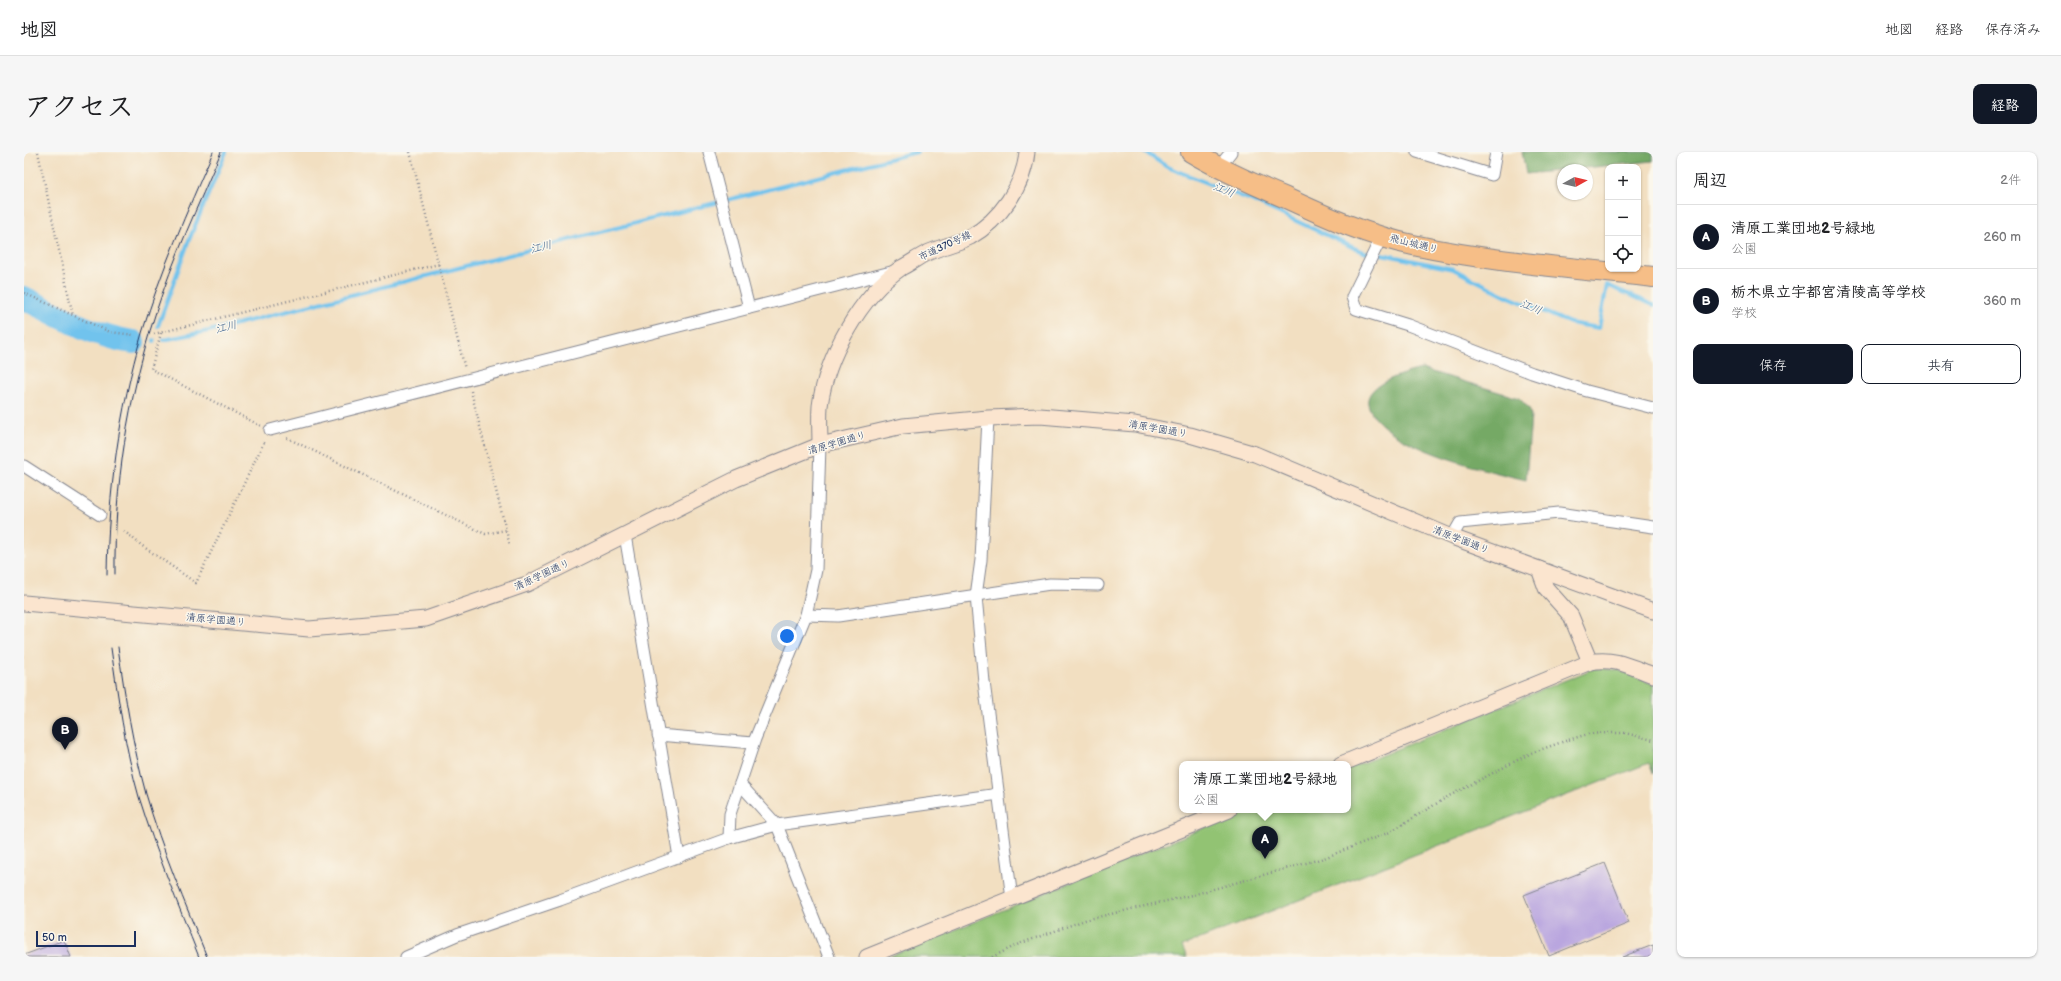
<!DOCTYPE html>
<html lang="ja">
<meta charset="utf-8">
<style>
:root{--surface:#fff;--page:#f6f6f6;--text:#202124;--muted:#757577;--line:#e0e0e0;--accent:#111827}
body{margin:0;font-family:"Balsamiq Sans","Klee One",sans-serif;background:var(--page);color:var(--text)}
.controls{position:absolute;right:12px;top:12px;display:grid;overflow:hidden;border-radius:8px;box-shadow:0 1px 3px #0004}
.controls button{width:36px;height:36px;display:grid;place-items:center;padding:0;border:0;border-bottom:1px solid var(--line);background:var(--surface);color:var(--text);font:20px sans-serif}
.compass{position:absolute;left:1533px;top:12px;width:36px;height:36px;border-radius:50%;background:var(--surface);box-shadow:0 1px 3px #0004;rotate:82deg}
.scale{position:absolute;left:12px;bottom:10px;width:100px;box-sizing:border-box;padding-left:4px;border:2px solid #1b2f5e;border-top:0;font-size:11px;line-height:14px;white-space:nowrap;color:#1b2f5e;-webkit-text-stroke:3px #fbf7ec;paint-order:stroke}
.you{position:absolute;left:763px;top:484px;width:14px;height:14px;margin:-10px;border:3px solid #fff;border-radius:50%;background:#1a73e8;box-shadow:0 0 0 6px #1a73e833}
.badge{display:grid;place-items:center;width:26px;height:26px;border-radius:50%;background:var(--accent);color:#fff;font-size:13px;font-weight:700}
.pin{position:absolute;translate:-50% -33px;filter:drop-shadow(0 1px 2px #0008)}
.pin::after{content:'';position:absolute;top:21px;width:14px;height:12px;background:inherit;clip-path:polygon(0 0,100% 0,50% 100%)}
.popup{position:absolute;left:1155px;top:609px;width:172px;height:52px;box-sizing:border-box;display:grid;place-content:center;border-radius:8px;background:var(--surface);filter:drop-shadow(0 1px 3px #0005);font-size:13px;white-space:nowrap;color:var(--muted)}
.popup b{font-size:15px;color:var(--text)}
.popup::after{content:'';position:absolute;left:50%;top:100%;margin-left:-8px;border:8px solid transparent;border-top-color:var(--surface)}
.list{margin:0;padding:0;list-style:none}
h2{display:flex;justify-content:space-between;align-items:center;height:52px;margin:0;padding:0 16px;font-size:17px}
h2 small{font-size:13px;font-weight:400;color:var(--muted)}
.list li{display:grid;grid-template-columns:26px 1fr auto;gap:12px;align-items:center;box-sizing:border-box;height:64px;padding:0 16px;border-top:1px solid var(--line)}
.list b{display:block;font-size:15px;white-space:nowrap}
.list p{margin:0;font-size:13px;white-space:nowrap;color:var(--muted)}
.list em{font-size:13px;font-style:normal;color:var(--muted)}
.actions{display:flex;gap:8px;padding:12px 16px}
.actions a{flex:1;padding:9px 0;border:1px solid var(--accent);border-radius:8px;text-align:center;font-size:14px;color:var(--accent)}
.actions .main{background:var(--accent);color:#fff}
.icon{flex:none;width:22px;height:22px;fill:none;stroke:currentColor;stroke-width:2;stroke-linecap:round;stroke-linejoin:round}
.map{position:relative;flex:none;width:1629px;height:805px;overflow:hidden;border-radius:8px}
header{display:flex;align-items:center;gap:24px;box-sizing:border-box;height:56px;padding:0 20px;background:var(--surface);border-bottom:1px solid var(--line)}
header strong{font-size:19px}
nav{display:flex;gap:22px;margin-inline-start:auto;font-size:14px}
.intro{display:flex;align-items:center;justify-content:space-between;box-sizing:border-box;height:96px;padding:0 24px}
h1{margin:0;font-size:28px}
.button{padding:10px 18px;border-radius:8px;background:var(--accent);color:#fff;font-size:14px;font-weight:700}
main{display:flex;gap:24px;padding:0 24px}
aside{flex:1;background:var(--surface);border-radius:8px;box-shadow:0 1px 3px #0004}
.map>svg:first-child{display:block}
</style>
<header>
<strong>地図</strong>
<nav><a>地図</a><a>経路</a><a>保存済み</a></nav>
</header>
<div class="intro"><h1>アクセス</h1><a class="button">経路</a></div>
<main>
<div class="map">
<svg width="1629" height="805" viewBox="0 0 1629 805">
<rect width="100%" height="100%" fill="#fbf7ec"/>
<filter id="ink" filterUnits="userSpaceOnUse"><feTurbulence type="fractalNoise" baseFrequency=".025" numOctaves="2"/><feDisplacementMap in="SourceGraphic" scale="8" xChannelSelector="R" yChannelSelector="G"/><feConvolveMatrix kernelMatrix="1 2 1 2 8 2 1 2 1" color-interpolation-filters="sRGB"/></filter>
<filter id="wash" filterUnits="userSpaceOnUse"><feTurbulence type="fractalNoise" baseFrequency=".012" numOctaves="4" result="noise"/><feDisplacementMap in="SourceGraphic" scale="16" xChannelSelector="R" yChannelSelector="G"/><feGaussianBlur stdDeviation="0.9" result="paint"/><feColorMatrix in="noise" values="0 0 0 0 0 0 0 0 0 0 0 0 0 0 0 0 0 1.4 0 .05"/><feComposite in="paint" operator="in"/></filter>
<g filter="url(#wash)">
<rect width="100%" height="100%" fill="#f2dfc1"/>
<polygon fill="#92c373" stroke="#567968" points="1571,516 1594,518 1629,532 1629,621 1625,611 1158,794 1163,805 864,805 1224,658 1324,658 1324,617"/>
<g fill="#75a965" stroke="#486c62">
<polygon points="1498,0 1629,0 1629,9 1502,22"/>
<path d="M1398,217L1495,246L1505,256L1507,264L1502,328C1465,319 1354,294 1344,252C1340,232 1383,220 1398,217Z"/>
</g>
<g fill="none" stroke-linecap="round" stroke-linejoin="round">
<g stroke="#71c3ed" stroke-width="4">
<polyline points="1121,0 1143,15 1229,49 1341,101 1347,100"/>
<polyline points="1353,101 1429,117 1485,145 1546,171 1575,176 1583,133 1629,153"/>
<polyline points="134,174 165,88 202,0"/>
<polyline points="139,188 185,179 893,0"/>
<polyline points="130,189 130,188"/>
</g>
<path stroke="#71c3ed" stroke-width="24" d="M0,146C36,164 69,184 109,190"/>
</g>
<g id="blocks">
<g fill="#b9a6df">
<polygon points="1581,711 1605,771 1525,804 1500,743"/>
<polygon points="40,788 47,805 0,805 0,803"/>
<polygon points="1629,793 1629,805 1598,805"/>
</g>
</g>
</g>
<g filter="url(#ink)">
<use href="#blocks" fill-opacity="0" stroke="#868790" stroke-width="1"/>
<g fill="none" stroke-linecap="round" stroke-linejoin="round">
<g stroke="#868790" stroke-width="13">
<g id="street">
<polyline points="685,0 725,156"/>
<polyline points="1393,0 1468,23 1472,0"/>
<polyline points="1194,16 1207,0"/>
<polyline points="1358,84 1328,145 1332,157 1384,173 1508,221 1563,239 1629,256"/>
<polyline points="964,266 957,408 952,444 960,530 988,747"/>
<polyline points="246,278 871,119"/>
<polyline points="796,293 792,418 782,463 731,587 716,632 753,673 805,805"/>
<polyline points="0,314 76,363"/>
<polyline points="601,383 655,705"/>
<polyline points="1428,385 1436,371 1535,361 1629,375"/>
<polyline points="782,463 814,464 1026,432 1074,433"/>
<polyline points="634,583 729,591"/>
<polyline points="705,686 706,662 716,632"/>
<polyline points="382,805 433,783 536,748 705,686 753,673 975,642"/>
</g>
</g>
<g stroke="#868790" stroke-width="17">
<g id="secondary">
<path d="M796,293C796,281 795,267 796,254C802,206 836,144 877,116C885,112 893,106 901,102C915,95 932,92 946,85C976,68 1000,34 1003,0"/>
<path d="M1515,417L1522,436L1547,464L1566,510C1590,505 1607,515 1629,523"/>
<polyline points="0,451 285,477 402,467 503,432 712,327 796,293 879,274 964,266 1016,264 1111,272 1166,283 1231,302 1428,385 1629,459"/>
<polyline points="1317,612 1566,510"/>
<polyline points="843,805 1205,658"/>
</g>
</g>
<g stroke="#868790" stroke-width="22">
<path id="highway" d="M1167,0C1197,18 1229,32 1262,46C1303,65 1345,84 1389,93C1468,110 1549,116 1629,125"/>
</g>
<g stroke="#868790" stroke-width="2.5" stroke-dasharray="1 3" stroke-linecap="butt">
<polyline points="14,0 49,164"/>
<polyline points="386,0 441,217"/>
<polyline points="0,141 86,180 111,183"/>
<polyline points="137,181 127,217 237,274"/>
<polyline points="130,182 415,112"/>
<polyline points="447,239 486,394"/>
<polyline points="263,286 461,382 482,378"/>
<polyline points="100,379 117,393 172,431 241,288"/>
<polyline points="968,805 995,792 1061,768 1168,743 1300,706 1366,680 1425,644 1507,601 1541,589 1564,582 1585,581 1601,581 1629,588"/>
</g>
<use href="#street" stroke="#fff" stroke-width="11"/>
<use href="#secondary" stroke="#fbe5cf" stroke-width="15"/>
<use href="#highway" stroke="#f6be87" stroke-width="20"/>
<g stroke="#1b2f5e" stroke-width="1">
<path d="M91,422C90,334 104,246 131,163C149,107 174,54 197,0"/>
<path d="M83,423C84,341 95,260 118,181C137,119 163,59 189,0"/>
<path d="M94,495C101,545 109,594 122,642C138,698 161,751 183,805"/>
<path d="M87,496C94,546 101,596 115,645C132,700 154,752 175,805"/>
</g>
</g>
</g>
<g text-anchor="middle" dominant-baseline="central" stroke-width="3" stroke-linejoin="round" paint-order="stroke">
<g font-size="10" fill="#1b2f5e" stroke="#fbf7ec">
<text transform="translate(1390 92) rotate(14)">飛山城通り</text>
<text transform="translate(921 94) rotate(-25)">市道370号線</text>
<text transform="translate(1134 277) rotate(10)">清原学園通り</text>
<text transform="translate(813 291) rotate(-16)">清原学園通り</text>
<text transform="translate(1437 388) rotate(21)">清原学園通り</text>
<text transform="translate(518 423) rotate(-25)">清原学園通り</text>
<text transform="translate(192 468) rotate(5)">清原学園通り</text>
</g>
<g font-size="11" font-style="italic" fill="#355b89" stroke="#fbf7ec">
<text transform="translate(1200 38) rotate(22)">江川</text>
<text transform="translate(517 95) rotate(-14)">江川</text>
<text transform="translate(1507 155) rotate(23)">江川</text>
<text transform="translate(202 175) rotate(-14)">江川</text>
</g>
</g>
</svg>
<div class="controls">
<button>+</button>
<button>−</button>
<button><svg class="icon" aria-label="locate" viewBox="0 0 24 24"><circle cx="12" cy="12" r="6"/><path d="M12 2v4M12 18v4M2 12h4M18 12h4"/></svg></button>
</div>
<svg class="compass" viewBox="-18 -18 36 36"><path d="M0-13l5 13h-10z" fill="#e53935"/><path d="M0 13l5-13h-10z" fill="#757577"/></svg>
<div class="scale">50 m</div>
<div class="you"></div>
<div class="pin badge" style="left:1241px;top:707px">A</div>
<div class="popup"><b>清原工業団地2号緑地</b>公園</div>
<div class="pin badge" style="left:41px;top:598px">B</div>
</div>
<aside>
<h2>周辺<small>2件</small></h2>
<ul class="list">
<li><span class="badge">A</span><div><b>清原工業団地2号緑地</b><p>公園</p></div><em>260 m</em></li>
<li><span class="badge">B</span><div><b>栃木県立宇都宮清陵高等学校</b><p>学校</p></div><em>360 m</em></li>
</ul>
<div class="actions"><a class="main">保存</a><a>共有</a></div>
</aside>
</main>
